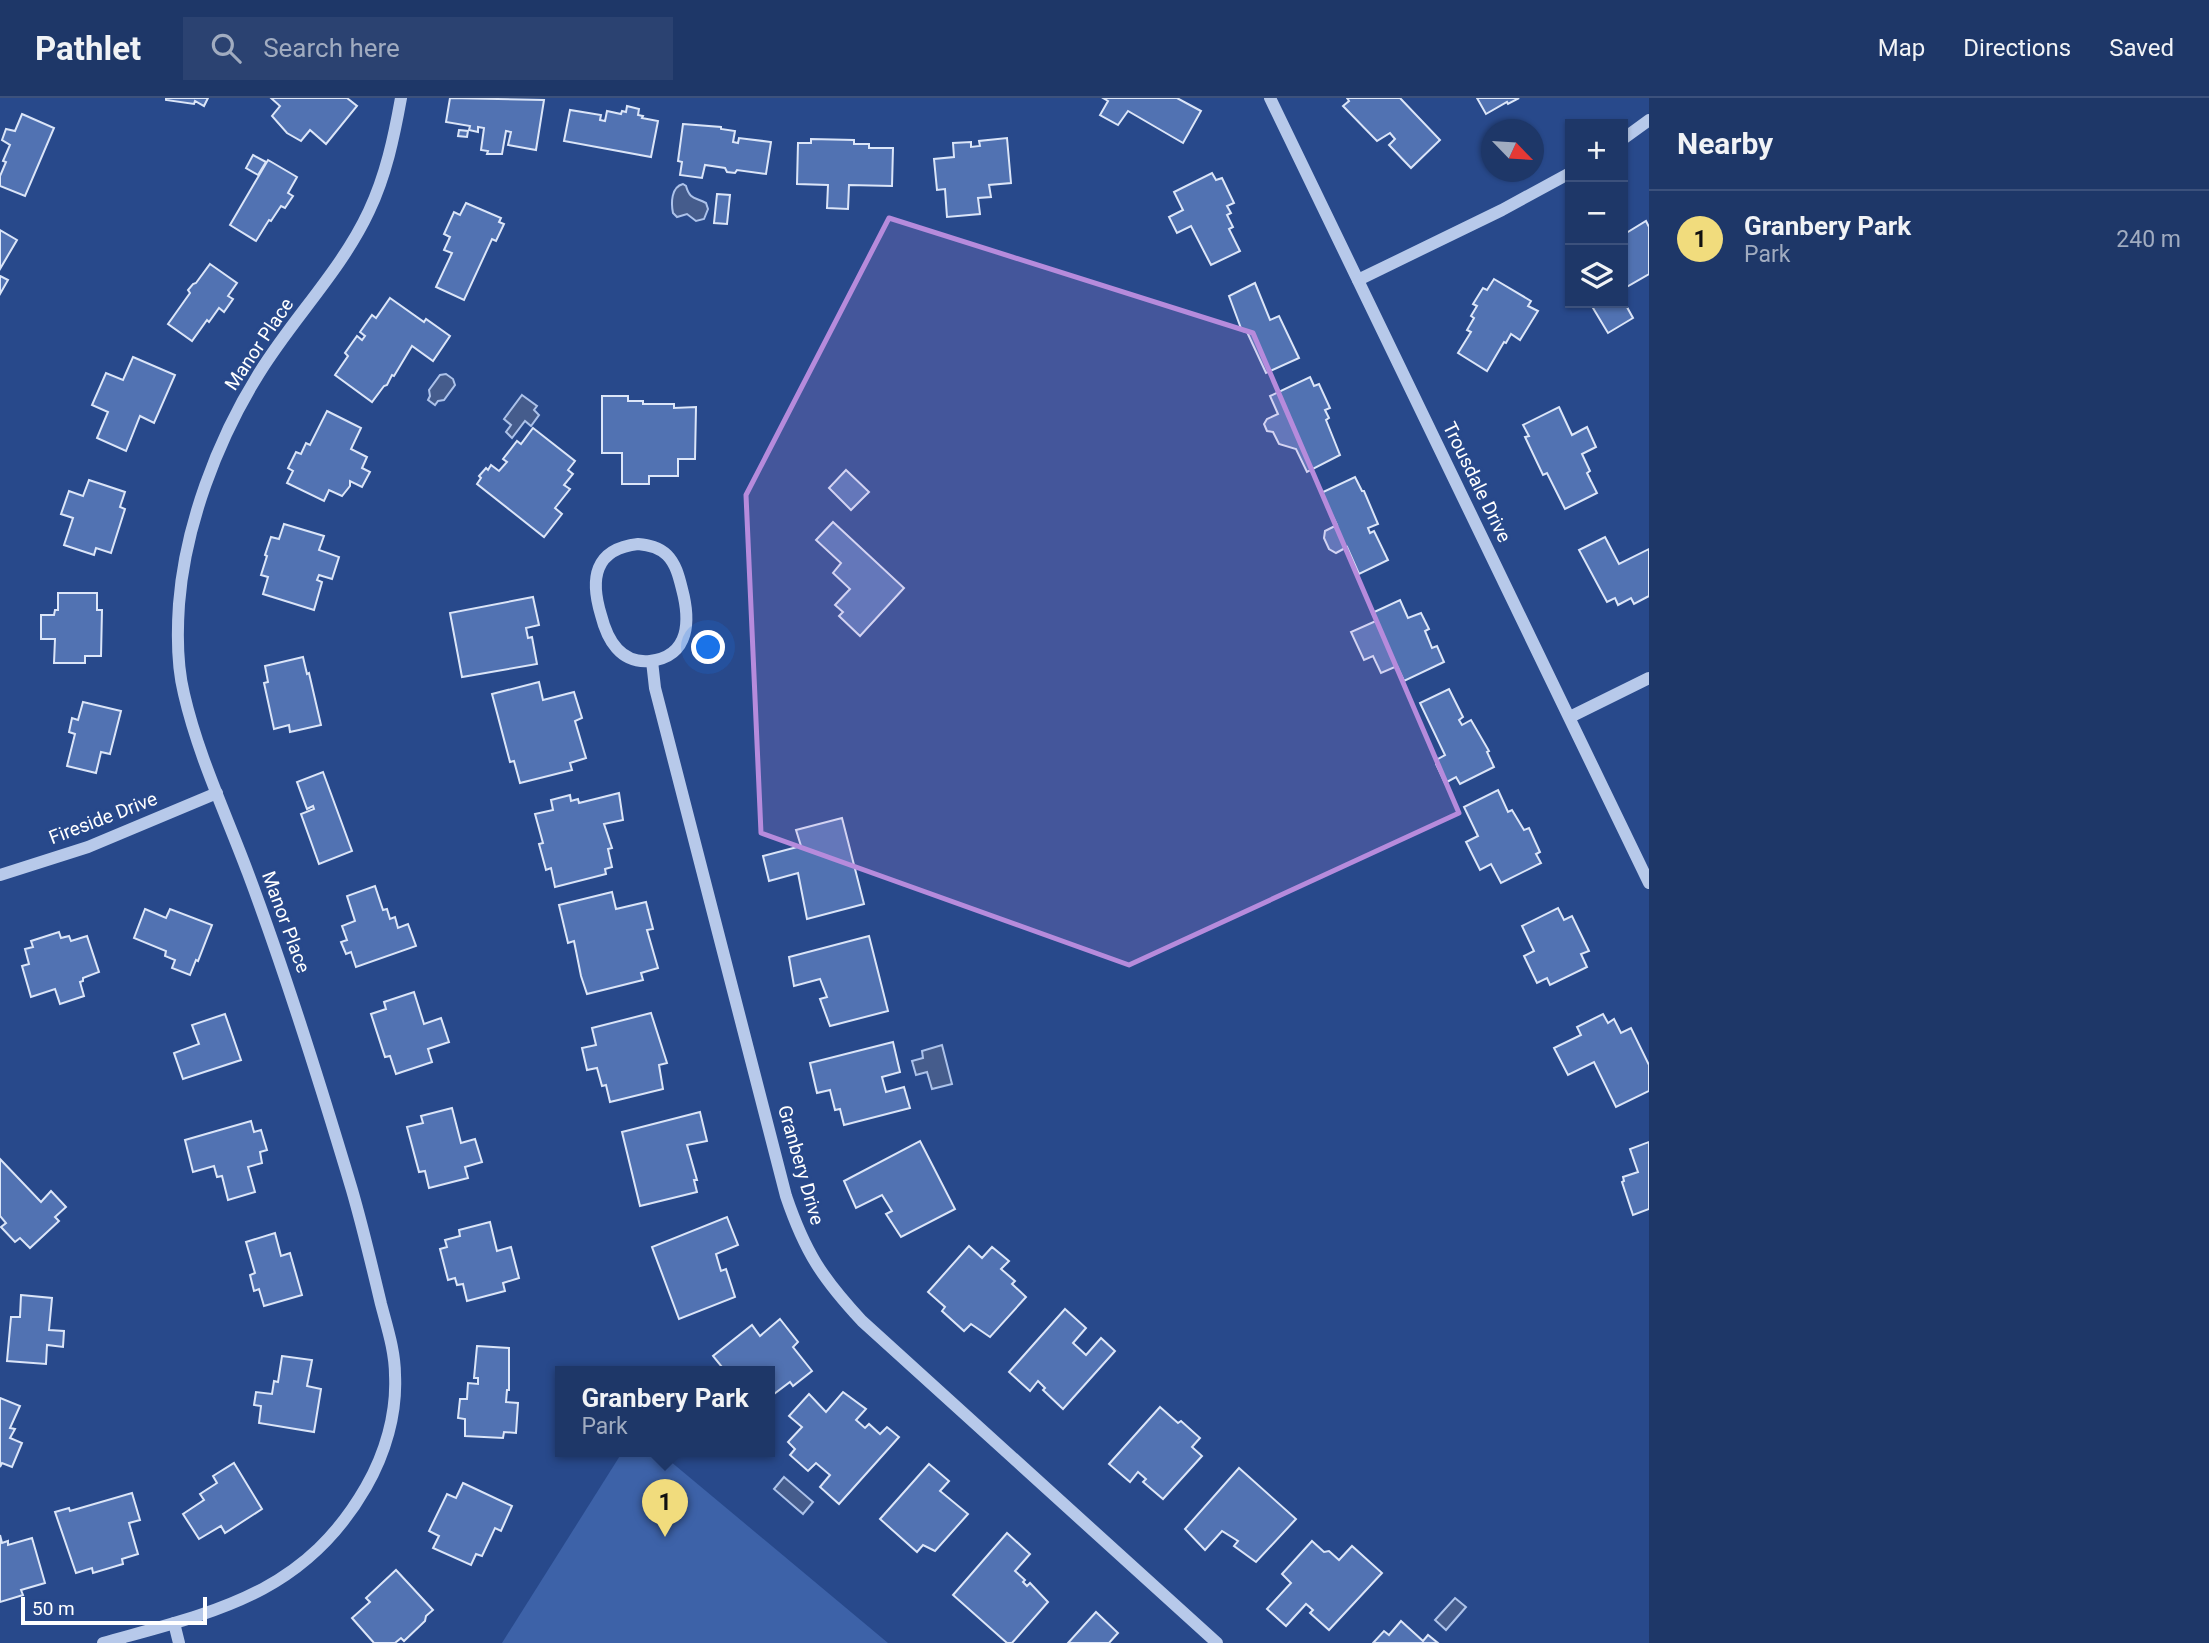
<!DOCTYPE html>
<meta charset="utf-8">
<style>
:root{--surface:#1e3768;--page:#2b4271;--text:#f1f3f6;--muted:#a1acc0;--line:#3c517c;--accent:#f1dc7d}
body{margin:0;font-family:Roboto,sans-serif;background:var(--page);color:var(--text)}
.controls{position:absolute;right:21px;top:21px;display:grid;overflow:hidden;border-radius:0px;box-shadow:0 2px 5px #0004}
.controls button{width:63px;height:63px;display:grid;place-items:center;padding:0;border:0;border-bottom:2px solid var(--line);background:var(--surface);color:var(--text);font:35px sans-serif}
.compass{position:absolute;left:1481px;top:21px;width:63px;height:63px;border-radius:50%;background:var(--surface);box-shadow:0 2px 5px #0004;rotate:115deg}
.scale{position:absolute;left:21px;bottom:18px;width:186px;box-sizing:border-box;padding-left:7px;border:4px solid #fff;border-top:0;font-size:19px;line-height:24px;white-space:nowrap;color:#fff;-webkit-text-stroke:5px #28498b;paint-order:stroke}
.you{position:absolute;left:709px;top:550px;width:24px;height:24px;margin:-18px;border:5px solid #fff;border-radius:50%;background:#1a73e8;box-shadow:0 0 0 10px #1a73e833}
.badge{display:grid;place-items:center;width:46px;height:46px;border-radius:50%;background:var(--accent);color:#111;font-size:23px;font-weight:700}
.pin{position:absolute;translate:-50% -58px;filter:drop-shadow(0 2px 4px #0008)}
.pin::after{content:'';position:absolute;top:37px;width:24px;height:21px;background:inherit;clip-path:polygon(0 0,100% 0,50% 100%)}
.popup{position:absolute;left:555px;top:1268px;width:220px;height:91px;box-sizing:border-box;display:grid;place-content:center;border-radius:0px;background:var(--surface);filter:drop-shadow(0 2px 5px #0005);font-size:23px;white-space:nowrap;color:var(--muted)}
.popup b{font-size:26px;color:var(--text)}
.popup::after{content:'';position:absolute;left:50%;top:100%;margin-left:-14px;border:14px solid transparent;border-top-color:var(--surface)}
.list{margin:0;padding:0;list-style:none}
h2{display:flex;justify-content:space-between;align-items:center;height:91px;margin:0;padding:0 28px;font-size:30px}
h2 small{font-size:23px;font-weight:400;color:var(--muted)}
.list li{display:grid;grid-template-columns:46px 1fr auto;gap:21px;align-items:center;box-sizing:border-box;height:98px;padding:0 28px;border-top:2px solid var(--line)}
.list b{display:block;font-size:26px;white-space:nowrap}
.list p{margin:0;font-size:23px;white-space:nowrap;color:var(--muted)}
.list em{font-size:23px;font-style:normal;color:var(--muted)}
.icon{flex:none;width:38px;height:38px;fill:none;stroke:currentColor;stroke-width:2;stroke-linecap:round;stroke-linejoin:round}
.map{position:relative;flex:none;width:1649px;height:1545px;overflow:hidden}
header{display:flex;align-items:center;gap:42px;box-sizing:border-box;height:98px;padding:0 35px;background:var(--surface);border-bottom:2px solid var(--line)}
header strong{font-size:33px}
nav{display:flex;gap:38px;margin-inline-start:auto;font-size:24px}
.search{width:490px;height:63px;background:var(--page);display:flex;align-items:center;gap:18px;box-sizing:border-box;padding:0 24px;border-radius:0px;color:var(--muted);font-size:26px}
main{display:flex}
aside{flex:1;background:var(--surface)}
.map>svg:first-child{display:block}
</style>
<header>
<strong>Pathlet</strong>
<div class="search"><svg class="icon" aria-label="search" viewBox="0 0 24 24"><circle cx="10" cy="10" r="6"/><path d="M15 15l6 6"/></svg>Search here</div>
<nav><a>Map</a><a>Directions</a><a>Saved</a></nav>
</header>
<main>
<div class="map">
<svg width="1649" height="1545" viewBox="0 0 1649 1545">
<rect width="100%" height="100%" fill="#28498b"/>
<polygon fill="#3d62a8" points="623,1353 658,1353 888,1545 502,1545"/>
<g fill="#455c8c" stroke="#acc2ea" stroke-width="2">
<path d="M683,86L686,88C690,102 695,99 706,105L708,111L704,121L696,123L687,116L677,119L673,115C671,105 671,89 683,86Z"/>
<polygon points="446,276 453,281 455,287 444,302 438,303 435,307 428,302 430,298 429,292 440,277"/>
<polygon points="522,297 537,308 534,312 539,317 531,328 525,323 512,340 506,334 511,327 504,321"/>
<polygon points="942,947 952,986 932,991 927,974 916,977 912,963 923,960 922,953"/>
<polygon points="784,1379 813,1404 803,1416 774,1391"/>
<polygon points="1455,1500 1466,1509 1446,1532 1435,1522"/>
</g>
<g fill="#5172b2" stroke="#dbe5f8" stroke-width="2">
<polygon points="166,0 208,0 204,8 195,3 194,6 166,2"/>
<polygon points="271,0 347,0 357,8 326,46 310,32 301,43 287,35 272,18 280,8"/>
<polygon points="450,0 544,2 536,52 508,47 511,34 506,33 502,56 487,56 488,53 481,52 484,30 478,29 478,34 469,32 470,28 446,24"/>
<polygon points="1103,0 1177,0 1201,13 1183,45 1128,13 1118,27 1100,17 1108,3"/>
<polygon points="1400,0 1440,42 1411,70 1389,47 1395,41 1390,35 1377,43 1343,8 1349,3 1347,0"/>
<polygon points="1477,0 1519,0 1508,6 1507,4 1486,16"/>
<polygon points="627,8 639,11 638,17 643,18 642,20 658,23 651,59 564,43 570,12 601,17 600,22 605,23 607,13 621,16 622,13 626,14"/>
<polygon points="22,16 54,30 25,98 0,88 0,78 6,64 3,63 10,47 2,42 6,31 15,33"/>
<polygon points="683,26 721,29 721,31 735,33 733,44 738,45 739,40 771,44 766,76 737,72 735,75 727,74 725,70 705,67 702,80 680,77 682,64 678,63"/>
<polygon points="459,32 468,33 467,39 458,38"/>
<polygon points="1007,40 1011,85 989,87 991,99 978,100 980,116 947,119 945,91 937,92 934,61 954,59 953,45 971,44 971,49 980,48 979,43"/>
<polygon points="811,41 854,42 854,46 869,46 869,50 893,50 892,88 849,87 848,111 827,110 828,87 797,86 798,45 811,45"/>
<polygon points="253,57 266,64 258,77 246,70"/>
<polygon points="268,62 297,79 288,95 293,98 285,110 281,108 271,123 269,122 256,143 230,127"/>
<polygon points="1212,75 1216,82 1222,80 1234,105 1227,108 1231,115 1227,117 1233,129 1229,131 1240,153 1211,167 1191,128 1177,135 1169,119 1183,112 1174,94"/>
<polygon points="717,96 730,97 727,126 714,125"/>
<polygon points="466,105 501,120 499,124 504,126 496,143 492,141 464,202 436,189 452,155 444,152 450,139 444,136 454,114 460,117"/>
<polygon points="1646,123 1649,129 1649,176 1623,191 1623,137"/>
<polygon points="0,132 17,142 0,171"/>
<polygon points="210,166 237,185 228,198 233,201 224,214 219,210 209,224 207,222 192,243 168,226 190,195 188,192 193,186 196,185"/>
<polygon points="0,178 8,182 0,196"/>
<polygon points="1494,181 1531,203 1528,208 1538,213 1520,242 1511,236 1506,245 1504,244 1487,273 1458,255 1471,234 1467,232 1474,220 1471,218 1477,208 1473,206 1483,190 1487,192"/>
<polygon points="1255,185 1270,222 1279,218 1299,260 1266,275 1247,234 1242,233 1229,198"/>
<polygon points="390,200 424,224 426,221 450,238 433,263 412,248 394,278 392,277 387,287 384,288 372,304 335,277 348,258 345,255 357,238 362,242 365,238 360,234 372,217 376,220"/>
<polygon points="1623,202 1633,220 1608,235 1590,205 1623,205"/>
<polygon points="133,259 175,277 154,325 140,318 126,353 97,340 108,314 92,307 106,275 123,282"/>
<polygon points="1310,279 1314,288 1319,286 1330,310 1325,312 1329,320 1326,322 1340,357 1307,374 1296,351 1279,346 1273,334 1267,333 1264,326 1267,321 1278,316 1270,298"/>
<polygon points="602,298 628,298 628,303 643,303 643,306 674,306 674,310 696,309 695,361 678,361 678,378 649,378 649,386 622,386 622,355 602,355"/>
<polygon points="1559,309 1572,337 1587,329 1596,349 1582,356 1590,373 1587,375 1597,395 1565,411 1547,375 1543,377 1525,339 1529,338 1523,327"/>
<polygon points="327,313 361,330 351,351 367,359 362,370 370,374 362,389 350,383 350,388 342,398 329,392 324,403 287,385 293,373 288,370 296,354 301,356 306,345 310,347"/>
<polygon points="533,330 575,363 568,372 573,376 564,387 570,391 555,410 562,416 544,439 477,386 481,380 479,378 486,370 488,372 491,367 499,373 507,364 503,361 517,343 521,346"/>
<polygon points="846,372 869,394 851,412 829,390"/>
<polygon points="1355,379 1362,393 1364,393 1378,426 1368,430 1370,435 1374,433 1388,462 1359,476 1347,449 1336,455 1329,451 1324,440 1325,433 1337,427 1321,395"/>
<polygon points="89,382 125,394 120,409 125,411 111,455 96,450 94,457 64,447 73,420 61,416 69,393 83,398"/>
<polygon points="833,424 904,490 860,538 839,518 843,514 835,507 850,491 833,475 841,465 816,442"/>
<polygon points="284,426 324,438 319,452 339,459 332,481 319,477 317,482 322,484 314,512 263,496 268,479 261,477 267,458 265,457 271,439 279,441"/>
<polygon points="1605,439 1619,466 1649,451 1649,498 1634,506 1631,500 1618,507 1615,500 1607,504 1579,452"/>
<polygon points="58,495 97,495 97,512 102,512 101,558 85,558 85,565 54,565 55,541 41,541 41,517 54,517 55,512 58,512"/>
<polygon points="533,499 539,527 526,530 528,540 532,539 537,566 462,579 450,515"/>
<polygon points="1400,502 1408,520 1421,515 1429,531 1425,533 1432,550 1437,548 1444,564 1404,583 1397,568 1381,575 1373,558 1364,562 1351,534 1376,523 1372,515"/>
<polygon points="303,559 307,576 309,575 321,627 290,634 289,627 274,631 264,585 268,584 265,568"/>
<polygon points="539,584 543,602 574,594 582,620 575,623 586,660 570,665 572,672 520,685 514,663 510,664 492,596"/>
<polygon points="1449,591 1463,619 1459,622 1462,627 1471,622 1489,653 1487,654 1494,669 1460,686 1456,679 1445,685 1436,666 1438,661 1445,657 1420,605"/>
<polygon points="83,604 121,613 110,656 101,654 96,675 67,668 75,636 69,634 72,620 78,622"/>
<polygon points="323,674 352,753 319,766 301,716 314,711 313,708 307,711 297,684"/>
<polygon points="1498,692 1508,714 1512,712 1524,732 1529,730 1540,754 1536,756 1541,765 1501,785 1491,766 1480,772 1466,744 1478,738 1464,709"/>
<polygon points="619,695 623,722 604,726 612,750 608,751 612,769 605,771 606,776 555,789 551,770 546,772 539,746 543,745 535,716 553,712 551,702 570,697 571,703 578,701 579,705"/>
<polygon points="842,720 864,806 807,821 798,775 769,783 763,758 801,748 796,732"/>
<polygon points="375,788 383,812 387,811 390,821 395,819 398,830 408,826 416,848 356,869 351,854 346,856 341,844 347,842 342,828 355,823 347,798"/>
<polygon points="612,794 616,811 646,804 653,831 647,832 658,870 641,875 643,882 587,896 581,878 574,843 568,845 559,807"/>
<polygon points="1558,810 1564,822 1572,818 1589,853 1581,856 1587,869 1550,887 1547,880 1537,885 1524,858 1534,853 1522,828"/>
<polygon points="145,811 166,820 170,811 212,827 198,863 196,862 190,877 172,870 175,862 165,858 166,853 134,840"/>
<polygon points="59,834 61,840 69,838 71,843 87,838 99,874 83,880 83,883 80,884 84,898 60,906 55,891 31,899 22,868 29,866 25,851 33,849 31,843"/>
<polygon points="869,838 888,913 830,928 820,901 827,899 820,881 794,888 789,859"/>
<polygon points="414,894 424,926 441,920 449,944 428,951 432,964 396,976 390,958 385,959 371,916 386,911 384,904"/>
<polygon points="651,915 667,965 659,967 663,991 610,1004 606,987 602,988 597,970 587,972 582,950 596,947 592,930"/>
<polygon points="225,916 241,962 183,981 174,955 199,946 192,927"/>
<polygon points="1603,916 1608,925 1614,921 1621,935 1631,930 1649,967 1649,993 1616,1009 1594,964 1568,977 1554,950 1581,937 1577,929"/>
<polygon points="893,944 900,974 882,979 886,994 904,989 910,1010 844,1027 840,1011 835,1012 830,992 817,995 810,965"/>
<polygon points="452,1010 461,1045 475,1041 482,1064 465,1069 468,1080 429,1090 425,1073 419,1074 407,1029 423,1025 421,1018"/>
<polygon points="700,1014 707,1043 687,1047 697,1082 694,1082 697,1094 640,1108 622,1034"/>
<polygon points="251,1023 254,1034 261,1032 267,1052 260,1054 262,1065 248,1069 255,1094 228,1102 222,1078 217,1079 214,1068 193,1074 185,1042"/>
<polygon points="920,1043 955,1111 901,1139 886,1116 892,1113 882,1097 856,1110 844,1083"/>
<polygon points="1649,1044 1649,1111 1633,1117 1622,1084 1624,1083 1623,1079 1638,1074 1630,1051"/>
<polygon points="0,1061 41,1104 51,1093 66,1109 55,1119 59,1123 30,1150 20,1140 15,1144 1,1129 6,1125 0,1118"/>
<polygon points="727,1119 738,1147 716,1156 721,1173 726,1171 735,1199 679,1221 652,1149"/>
<polygon points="490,1124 497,1153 511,1149 519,1180 503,1185 505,1193 467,1203 463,1186 457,1187 455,1180 448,1182 440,1151 447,1149 445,1142 460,1138 459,1132"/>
<polygon points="275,1135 281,1158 290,1155 302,1197 264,1208 259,1191 254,1193 250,1177 255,1175 246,1144"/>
<polygon points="969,1148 982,1160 992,1149 1009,1163 1001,1171 1015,1183 1012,1186 1026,1199 990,1239 971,1226 964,1233 942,1213 945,1209 928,1194"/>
<polygon points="21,1197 52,1200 49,1232 64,1233 63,1249 47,1247 46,1266 7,1263 11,1219 20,1219"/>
<polygon points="1065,1211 1086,1230 1073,1245 1086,1257 1101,1240 1115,1253 1063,1311 1043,1292 1045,1290 1038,1283 1030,1293 1009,1274"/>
<polygon points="780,1221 798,1244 793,1249 812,1273 793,1288 790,1284 770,1299 770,1273 719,1273 722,1269 713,1258 752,1227 760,1238"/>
<polygon points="477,1248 509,1250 509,1292 507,1292 506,1304 518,1305 516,1335 504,1334 503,1340 465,1338 465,1321 458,1320 460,1301 467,1301 468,1285 478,1286 478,1280 474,1280"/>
<polygon points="282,1258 312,1262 307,1288 321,1291 314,1334 259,1325 261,1308 254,1307 256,1294 272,1296 274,1283 278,1284"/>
<polygon points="843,1294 866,1311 856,1322 865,1330 869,1326 880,1336 887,1329 899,1339 839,1406 820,1389 830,1377 816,1365 808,1373 790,1357 795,1351 788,1344 802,1329 789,1318 809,1296 826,1314"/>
<polygon points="0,1300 20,1308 10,1330 15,1331 10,1340 22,1345 12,1369 2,1365 0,1369"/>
<polygon points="1160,1309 1178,1325 1181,1323 1200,1340 1192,1349 1202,1358 1163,1401 1143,1384 1146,1381 1138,1374 1130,1384 1109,1366"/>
<polygon points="234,1365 262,1411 225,1435 221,1428 199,1441 183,1416 204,1402 200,1396 217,1385 213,1378"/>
<polygon points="929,1366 949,1383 940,1393 968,1416 935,1453 923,1447 917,1454 880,1421"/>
<polygon points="1239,1370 1296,1421 1256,1464 1234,1448 1238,1443 1222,1433 1205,1452 1185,1431"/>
<polygon points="463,1385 512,1408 501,1433 495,1430 482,1458 476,1456 471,1467 433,1450 439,1438 429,1433 447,1396 456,1400"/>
<polygon points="132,1395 140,1422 129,1425 138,1456 122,1461 123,1466 93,1475 92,1470 76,1475 55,1414 69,1410 70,1413"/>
<polygon points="1007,1435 1030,1456 1015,1473 1025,1482 1023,1484 1027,1488 1030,1485 1048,1504 1012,1545 1007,1545 953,1497"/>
<polygon points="0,1437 2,1445 8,1443 8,1447 32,1440 45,1485 21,1492 23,1497 0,1504"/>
<polygon points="1312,1443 1324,1454 1329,1453 1339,1462 1352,1448 1382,1475 1329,1532 1310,1515 1313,1512 1306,1506 1286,1528 1267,1511 1291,1485 1282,1476"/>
<polygon points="396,1472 433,1512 426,1518 425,1523 404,1543 401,1540 395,1545 374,1545 352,1520 370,1504 366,1500"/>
<polygon points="1096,1514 1118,1535 1109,1545 1068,1545"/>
<polygon points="1401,1523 1423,1543 1428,1537 1438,1545 1373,1545 1384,1533 1389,1537"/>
</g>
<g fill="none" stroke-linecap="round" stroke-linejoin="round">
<g stroke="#b7c9ea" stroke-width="12">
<polyline points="1270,0 1649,785"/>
<polyline points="1623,41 1649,22"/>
<polyline points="1358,182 1502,112 1570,75"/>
<path d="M638,446C649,447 659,449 667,457C676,466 679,479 682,491C690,521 691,558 650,563C620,566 607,541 601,517C590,481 594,451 638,446Z"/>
<path d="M652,563L655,590L786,1098C805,1154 822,1180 862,1223L1217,1545"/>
<polyline points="1570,619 1649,580"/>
<polyline points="0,777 88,749 217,695"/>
<polyline points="174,1525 179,1545"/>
<path d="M103,1545C214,1514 304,1497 366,1389C385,1356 397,1316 395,1277C395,1253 387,1229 381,1206C372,1168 363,1130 352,1092C320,985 287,879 248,775C226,716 198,657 184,596C177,568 177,535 179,506C185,428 217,343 258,277C292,221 341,173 369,113C386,77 394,39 401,0"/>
</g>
</g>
<path fill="#b68bdc" fill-opacity="0.2" stroke="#b68bdc" stroke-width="5" stroke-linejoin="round" d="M889,120L1253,235L1459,715L1129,867L761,735L746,397Z"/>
<g text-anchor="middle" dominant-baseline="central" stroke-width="6" stroke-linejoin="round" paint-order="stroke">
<g font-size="19" fill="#fff" stroke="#28498b">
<text transform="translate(259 246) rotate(-56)">Manor Place</text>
<text transform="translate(1477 384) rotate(64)">Trousdale Drive</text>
<text transform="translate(103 720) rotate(-21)">Fireside Drive</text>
<text transform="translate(286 824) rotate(70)">Manor Place</text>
<text transform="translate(801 1067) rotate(74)">Granbery Drive</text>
</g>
</g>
</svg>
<div class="controls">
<button>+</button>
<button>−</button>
<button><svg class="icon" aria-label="layers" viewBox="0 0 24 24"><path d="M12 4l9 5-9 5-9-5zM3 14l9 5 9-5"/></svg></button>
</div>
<svg class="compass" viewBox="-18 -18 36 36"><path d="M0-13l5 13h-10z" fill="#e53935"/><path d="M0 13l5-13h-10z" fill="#a1acc0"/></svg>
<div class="scale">50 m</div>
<div class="you"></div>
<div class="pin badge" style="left:665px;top:1439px">1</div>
<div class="popup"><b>Granbery Park</b>Park</div>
</div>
<aside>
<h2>Nearby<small></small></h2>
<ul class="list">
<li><span class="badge">1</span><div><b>Granbery Park</b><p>Park</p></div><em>240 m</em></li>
</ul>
</aside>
</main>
